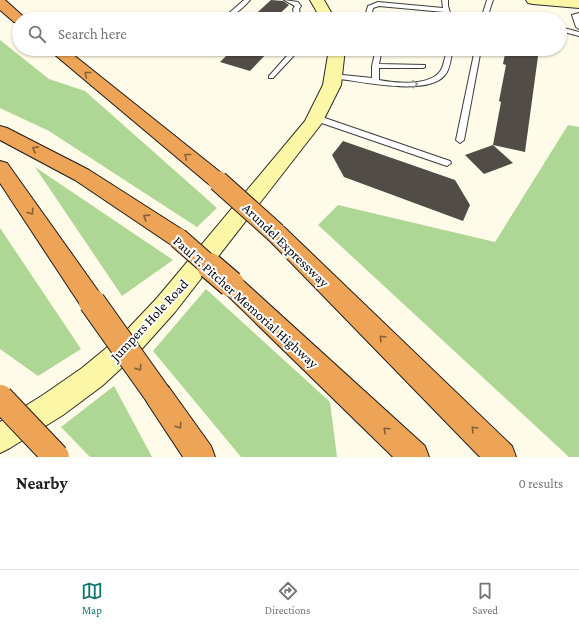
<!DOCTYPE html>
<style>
:root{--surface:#fff;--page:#f2f2f2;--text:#222;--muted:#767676;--line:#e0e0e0;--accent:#0f766e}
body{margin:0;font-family:"Crimson Pro",serif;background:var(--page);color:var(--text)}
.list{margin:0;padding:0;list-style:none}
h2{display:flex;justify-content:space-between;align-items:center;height:52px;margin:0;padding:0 16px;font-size:17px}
h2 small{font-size:13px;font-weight:400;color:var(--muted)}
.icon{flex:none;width:22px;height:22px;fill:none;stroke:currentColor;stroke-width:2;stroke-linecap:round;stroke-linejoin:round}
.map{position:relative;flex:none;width:579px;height:457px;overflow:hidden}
.search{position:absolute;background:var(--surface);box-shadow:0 1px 3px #0004;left:12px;right:12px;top:12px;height:44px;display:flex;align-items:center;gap:10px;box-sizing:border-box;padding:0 14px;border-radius:22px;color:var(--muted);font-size:15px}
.sheet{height:112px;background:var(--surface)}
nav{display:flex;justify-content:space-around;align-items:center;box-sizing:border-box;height:56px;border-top:1px solid var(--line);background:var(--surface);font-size:11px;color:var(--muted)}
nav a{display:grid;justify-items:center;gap:2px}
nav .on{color:var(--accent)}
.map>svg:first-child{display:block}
</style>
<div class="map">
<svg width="579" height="457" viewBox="0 0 579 457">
<rect width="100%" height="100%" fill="#fefbe8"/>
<g fill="#aed695">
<polygon points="0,40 49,79 85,91 217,208 197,227 49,131 0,108"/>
<polygon points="568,125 579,127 579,457 569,457 318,225 338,205 495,242"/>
<polygon points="35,167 173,260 122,296"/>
<polygon points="0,228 81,349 38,376 0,349"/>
<polygon points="206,289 330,402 337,457 241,457 153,351"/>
<polygon points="114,386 152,457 90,457 61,427"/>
</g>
<g fill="#524c47">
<polygon points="271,0 283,1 289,5 274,19 250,19"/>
<polygon points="233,49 271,49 250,71 220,62"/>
<polygon points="506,49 539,49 525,152 493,145 501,102 499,101 506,65 503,64"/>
<polygon points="343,141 455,180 470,205 463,221 344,177 332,155"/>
<polygon points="493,145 513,163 484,174 465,155"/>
</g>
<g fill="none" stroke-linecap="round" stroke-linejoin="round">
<g stroke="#3d3d3d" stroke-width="2">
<g id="lane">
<path d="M244,0H250C241,10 231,19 217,19L228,14Z"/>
<polygon points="284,0 298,2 301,6 299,9 301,19 295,19 293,9 295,6"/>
<polygon points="442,0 448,0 448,6 452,19 446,19 444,12 379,6 373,8 371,17 373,19 367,19 365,17 368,6 378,2 443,8"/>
<polygon points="487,0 493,0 488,15 506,19 483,17 482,16"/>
<polygon points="579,13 579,29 576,27 572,15"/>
<polygon points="326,15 343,19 324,18 323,17"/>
<polygon points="560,27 579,32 579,36 560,31"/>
<polygon points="293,49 300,49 273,78 269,78 269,76"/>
<path d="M376,49H382L379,64L425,65V67L423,68H379V80C395,83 431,87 441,70C444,65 444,58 447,53L452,54C450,61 450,69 445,75C427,97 360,81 333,78L330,76L333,74L372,78V66Z"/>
<polygon points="475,49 481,49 464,140 460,143 456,140"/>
<polygon points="313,116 319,116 450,161 451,163 447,166 444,165 313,120"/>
</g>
</g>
<g stroke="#2c2c2c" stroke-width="2">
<g id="secondary">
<polygon points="310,0 324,0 335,19 321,19"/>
<polygon points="526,0 579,0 579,8 533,4 528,3"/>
<polygon points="329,49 345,49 341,85 322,123 175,312 140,351 102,386 63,415 10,448 0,453 0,422 43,395 82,368 122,335 157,298 305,121 323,85"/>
</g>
</g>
<g stroke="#1b1b1b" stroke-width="2">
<g id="highway">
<polygon points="0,0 5,0 26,19 19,19 19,23 14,22 0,10"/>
<polygon points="48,49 66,49 225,176 228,181 225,186 218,188 211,186"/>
<polygon points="0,126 7,128 89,170 186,232 189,238 186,244 178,247 170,244 75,180 0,140"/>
<polygon points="0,161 7,163 101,295 104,302 101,309 92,312 83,309 0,183"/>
<polygon points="276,225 284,227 512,446 516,457 480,457 268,239 265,233 268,227"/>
<polygon points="231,274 239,277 425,446 429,457 393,457 223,291 219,284 223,277"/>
<polygon points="158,382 168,386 211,446 215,457 183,457 148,404 144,395 148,386"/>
</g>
</g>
<use href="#lane" fill="#fff" fill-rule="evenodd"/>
<use href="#secondary" fill="#fcf7a6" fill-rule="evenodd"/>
<use href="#highway" fill="#eea456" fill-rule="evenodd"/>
<g stroke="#1b1b1b" stroke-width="22" stroke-linecap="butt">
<g id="highway-bridge-far1">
<polyline points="218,181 276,233"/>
<polyline points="178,238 211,267"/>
</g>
</g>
<g stroke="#1b1b1b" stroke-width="28" stroke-linecap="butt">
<g id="highway-bridge">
<polyline points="210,266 231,284"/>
<polyline points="92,302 158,395"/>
<polyline points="0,398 56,457"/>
</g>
</g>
<use href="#highway-bridge-far1" stroke="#eea456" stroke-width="20"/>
<use href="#highway-bridge" stroke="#eea456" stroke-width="26"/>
</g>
<defs><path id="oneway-chevron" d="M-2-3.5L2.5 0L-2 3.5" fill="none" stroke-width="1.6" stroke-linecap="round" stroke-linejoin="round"/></defs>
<g stroke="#875f34">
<use href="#oneway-chevron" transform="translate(87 74) rotate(-141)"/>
<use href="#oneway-chevron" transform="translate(35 149) rotate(-151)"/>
<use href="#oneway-chevron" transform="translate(187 156) rotate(-141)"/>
<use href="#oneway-chevron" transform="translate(31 212) rotate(56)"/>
<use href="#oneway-chevron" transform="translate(146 217) rotate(-147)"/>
<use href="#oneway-chevron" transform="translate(382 338) rotate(-135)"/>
<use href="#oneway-chevron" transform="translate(139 368) rotate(55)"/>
<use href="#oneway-chevron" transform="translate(179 426) rotate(56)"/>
<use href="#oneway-chevron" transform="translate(474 429) rotate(-135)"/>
<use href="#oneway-chevron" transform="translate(386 430) rotate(-137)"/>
</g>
<use stroke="#9d9d9d" href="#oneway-chevron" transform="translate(415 84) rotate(-6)"/>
<g text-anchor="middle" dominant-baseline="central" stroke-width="4" stroke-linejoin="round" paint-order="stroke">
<g font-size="14" fill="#0a0a0a" stroke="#fff">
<text transform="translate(286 245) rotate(44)">Arundel Expressway</text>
<text transform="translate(246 302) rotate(42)">Paul T. Pitcher Memorial Highway</text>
<text transform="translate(149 320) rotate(-47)">Jumpers Hole Road</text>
</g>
</g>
</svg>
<div class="search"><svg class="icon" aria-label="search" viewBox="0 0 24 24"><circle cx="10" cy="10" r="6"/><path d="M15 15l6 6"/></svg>Search here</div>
</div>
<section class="sheet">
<h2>Nearby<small>0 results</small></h2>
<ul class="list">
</ul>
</section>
<nav>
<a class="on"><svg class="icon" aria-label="map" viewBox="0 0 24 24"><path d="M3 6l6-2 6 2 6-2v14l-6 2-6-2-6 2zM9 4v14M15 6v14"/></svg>Map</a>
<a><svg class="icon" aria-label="directions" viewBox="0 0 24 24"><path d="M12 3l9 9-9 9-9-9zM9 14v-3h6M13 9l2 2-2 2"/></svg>Directions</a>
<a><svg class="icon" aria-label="saved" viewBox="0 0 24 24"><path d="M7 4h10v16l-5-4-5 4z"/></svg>Saved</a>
</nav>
